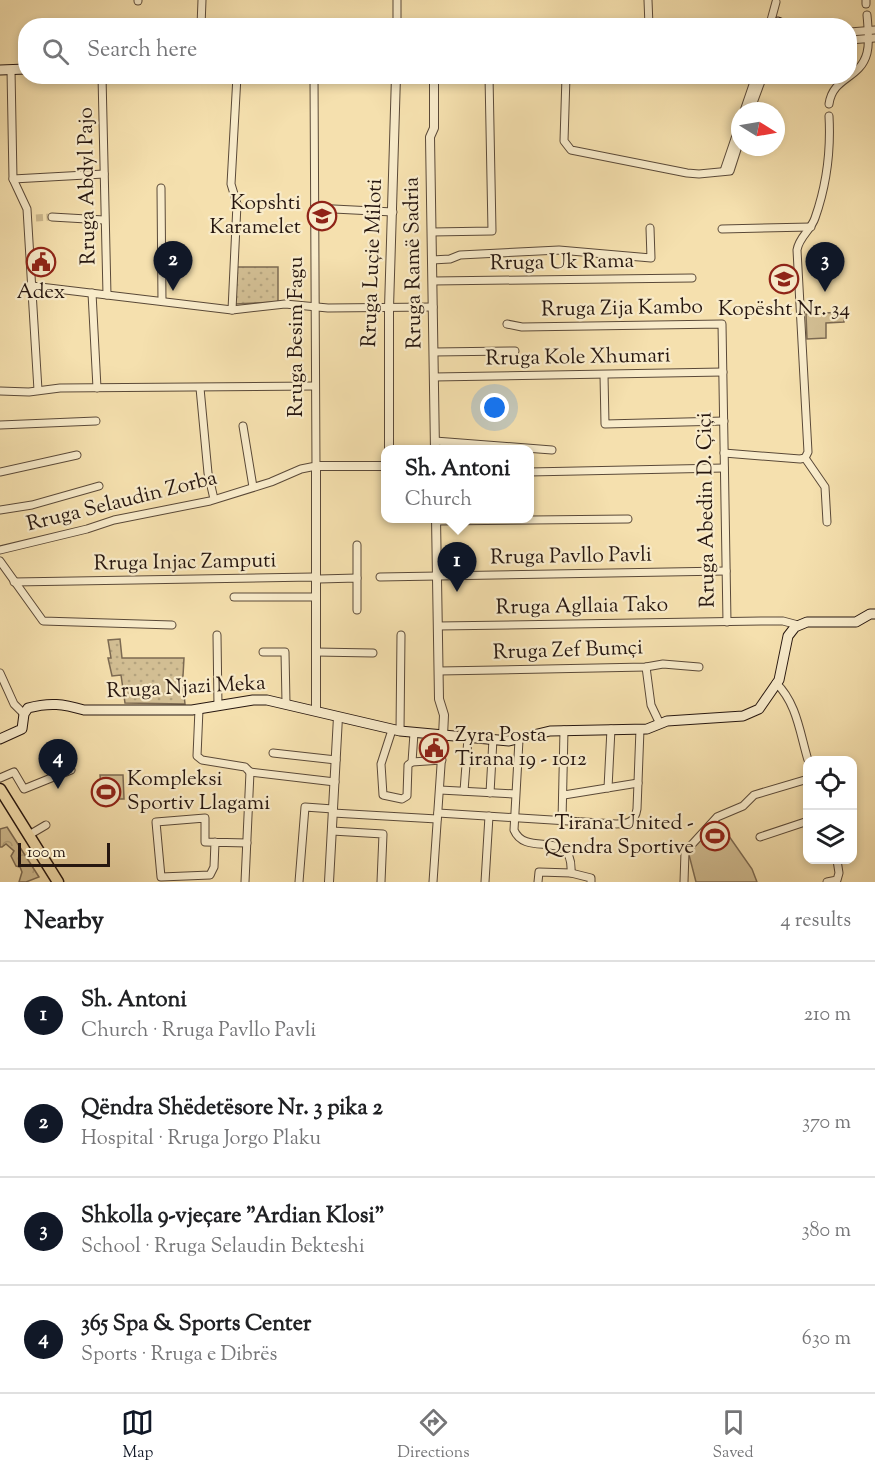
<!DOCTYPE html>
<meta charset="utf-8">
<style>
:root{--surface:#fff;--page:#f6f6f6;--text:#202124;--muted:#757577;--line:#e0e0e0;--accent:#111827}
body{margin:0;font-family:"Sorts Mill Goudy",serif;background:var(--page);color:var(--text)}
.controls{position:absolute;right:18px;bottom:18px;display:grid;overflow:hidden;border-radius:12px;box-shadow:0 3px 9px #0003}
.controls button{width:54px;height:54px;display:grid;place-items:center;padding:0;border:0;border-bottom:2px solid var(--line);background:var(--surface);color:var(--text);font:30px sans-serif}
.compass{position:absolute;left:731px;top:102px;width:54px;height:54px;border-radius:50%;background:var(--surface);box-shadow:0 3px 9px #0003;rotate:101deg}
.scale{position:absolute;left:18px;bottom:15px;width:92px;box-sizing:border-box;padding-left:6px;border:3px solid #271710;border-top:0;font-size:16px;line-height:21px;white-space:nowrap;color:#271710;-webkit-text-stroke:4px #f8ebca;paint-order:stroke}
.you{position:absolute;left:495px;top:408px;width:21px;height:21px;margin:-15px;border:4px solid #fff;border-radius:50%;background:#1a73e8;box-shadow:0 0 0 9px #1a73e833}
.badge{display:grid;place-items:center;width:39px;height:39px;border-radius:50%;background:var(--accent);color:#fff;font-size:20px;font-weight:700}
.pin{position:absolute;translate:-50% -50px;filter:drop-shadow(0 2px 3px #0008)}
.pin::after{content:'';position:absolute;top:32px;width:21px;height:18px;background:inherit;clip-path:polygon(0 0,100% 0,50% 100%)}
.popup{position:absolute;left:381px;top:445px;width:153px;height:78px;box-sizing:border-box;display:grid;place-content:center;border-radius:12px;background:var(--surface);filter:drop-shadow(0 2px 4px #0005);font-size:20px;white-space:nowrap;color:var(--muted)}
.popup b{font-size:22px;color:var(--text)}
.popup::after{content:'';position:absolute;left:50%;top:100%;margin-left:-12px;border:12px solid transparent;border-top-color:var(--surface)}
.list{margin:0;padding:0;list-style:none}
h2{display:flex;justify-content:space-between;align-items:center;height:78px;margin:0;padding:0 24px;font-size:26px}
h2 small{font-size:20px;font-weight:400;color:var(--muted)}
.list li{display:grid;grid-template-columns:39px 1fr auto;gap:18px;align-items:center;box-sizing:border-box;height:108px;padding:0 24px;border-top:2px solid var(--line)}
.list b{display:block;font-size:22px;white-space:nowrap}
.list p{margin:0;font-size:20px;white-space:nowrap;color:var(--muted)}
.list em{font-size:20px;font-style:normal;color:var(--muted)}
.icon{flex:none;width:33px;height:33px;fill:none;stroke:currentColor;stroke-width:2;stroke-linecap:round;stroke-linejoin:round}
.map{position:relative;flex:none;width:875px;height:882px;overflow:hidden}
.search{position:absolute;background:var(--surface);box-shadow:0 3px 9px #0003;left:18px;right:18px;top:18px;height:66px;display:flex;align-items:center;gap:15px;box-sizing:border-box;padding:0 21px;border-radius:24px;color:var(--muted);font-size:22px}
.sheet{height:510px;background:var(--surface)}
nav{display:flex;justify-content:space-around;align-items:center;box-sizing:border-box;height:84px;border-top:2px solid var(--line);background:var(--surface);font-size:16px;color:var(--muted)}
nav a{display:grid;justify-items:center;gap:3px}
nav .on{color:var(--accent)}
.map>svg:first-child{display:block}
</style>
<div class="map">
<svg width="875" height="882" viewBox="0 0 875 882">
<defs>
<pattern id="grass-dots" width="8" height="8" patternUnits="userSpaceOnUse" patternTransform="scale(1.5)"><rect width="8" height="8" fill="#d2be93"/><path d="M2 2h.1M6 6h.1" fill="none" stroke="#b4a37e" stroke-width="1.8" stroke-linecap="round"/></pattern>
<pattern id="forest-crowns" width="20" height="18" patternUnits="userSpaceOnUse" patternTransform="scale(1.5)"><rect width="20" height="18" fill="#d2be93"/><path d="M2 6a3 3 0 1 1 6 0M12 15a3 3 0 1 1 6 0" fill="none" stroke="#b4a37e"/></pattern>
</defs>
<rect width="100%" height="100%" fill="#f5e0ae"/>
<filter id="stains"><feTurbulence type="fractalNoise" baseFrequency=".00333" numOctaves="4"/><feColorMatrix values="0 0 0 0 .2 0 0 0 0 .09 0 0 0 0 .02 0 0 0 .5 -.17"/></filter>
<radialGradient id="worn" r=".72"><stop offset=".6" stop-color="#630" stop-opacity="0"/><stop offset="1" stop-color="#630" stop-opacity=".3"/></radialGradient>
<g fill="url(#grass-dots)" stroke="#7c6a52" stroke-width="1.5">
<polygon points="237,267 278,267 278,302 235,304"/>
<polygon points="120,639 122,658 184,658 183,676 182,677 185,704 125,703 121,675 112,676 108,658 111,658 108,640"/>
</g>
<polygon fill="url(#forest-crowns)" stroke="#7c6a52" stroke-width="1.5" points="7,827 39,877 26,882 19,882 22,872 20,867 16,866 11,856 14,851 6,844 2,847 0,847 0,829"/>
<g fill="#d2be93" stroke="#7c6a52" stroke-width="1.5">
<polygon points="844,312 844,322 826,323 826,338 807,339 806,314"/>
<polygon points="100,775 123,775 124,799 102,799"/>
<polygon points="717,819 752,869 757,882 696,882 688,851"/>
</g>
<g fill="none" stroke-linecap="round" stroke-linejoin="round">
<polyline stroke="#ccb88e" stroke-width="7" stroke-dasharray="7 3.5" stroke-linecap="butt" points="36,218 52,217"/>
<g stroke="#5a4938" stroke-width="9">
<g id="minor">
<polyline points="648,0 649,26"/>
<polyline points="866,0 866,4"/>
<polyline points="138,1 138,0"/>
<polyline points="770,24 776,2"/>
<polyline points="201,26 202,0"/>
<polyline points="397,26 397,0"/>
<polyline points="850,32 875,30"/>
<polyline points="850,40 875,38"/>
<polyline points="11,70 13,179 27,209 38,390"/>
<polyline points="102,76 107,295"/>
<polyline points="566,76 564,141 571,150 687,173 699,174 730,171 740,140"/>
<path d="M829,104C833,76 860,80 867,53C870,41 868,27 867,15"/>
<polyline points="744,111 756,76"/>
<polyline points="750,111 763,76"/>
<polyline points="724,171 740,124"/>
<polyline points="13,179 104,174"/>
<polyline points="161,188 162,301"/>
<polyline points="314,208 393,212"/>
<polyline points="52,217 104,220"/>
<polyline points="722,229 811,227"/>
<polyline points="432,232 492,231 489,76"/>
<polyline points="432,260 450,259 460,255 559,250 651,258 650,228"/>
<polyline points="433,281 692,278"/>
<polyline points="32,286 232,310 285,304 328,308 433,307"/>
<polyline points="92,293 97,388"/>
<polyline points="232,310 237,204 231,184 237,76"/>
<polyline points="507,324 522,327 722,324 727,622"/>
<polyline points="434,352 515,351"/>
<polyline points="604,375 605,424 724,421"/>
<polyline points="434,377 723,372"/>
<polyline points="200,388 208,473 214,499"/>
<polyline points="0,391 29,392 60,388 315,386"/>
<polyline points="0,425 96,421"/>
<polyline points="243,426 253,487"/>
<polyline points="435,441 552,450"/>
<polyline points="724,453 800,459 805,458"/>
<path d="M805,458L808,452L797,250C799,237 811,230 815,218C827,184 831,152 829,116"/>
<polyline points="805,458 825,487 827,522"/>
<polyline points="0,472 77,455"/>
<polyline points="529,472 724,468"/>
<polyline points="0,510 32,505 99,486"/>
<polyline points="436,521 628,519"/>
<polyline points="357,545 357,578"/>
<polyline points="0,550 87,529 114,520 210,501 271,482 301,469 316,466 314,76"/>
<polyline points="0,561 43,621 172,625"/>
<polyline points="380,577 726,571"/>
<polyline points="14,582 313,577 319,579 357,578 357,610"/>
<polyline points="234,597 316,597"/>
<polyline points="438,626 761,621 783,621 798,625"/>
<polyline points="217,635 218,706"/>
<polyline points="263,652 285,652 286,703"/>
<polyline points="316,652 373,653"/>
<polyline points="646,667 651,705 660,724"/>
<polyline points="439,671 646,667 663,664 699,667"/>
<polyline points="0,673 14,704 24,714"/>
<path d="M776,683C797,703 800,734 808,760"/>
<polyline points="199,709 197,756 202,760 245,767 250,772"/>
<polyline points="392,730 381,764 383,795 402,799 407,796 408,765 412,762 414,733"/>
<polyline points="400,731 401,635"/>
<path d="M519,740L514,830C526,859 574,826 571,873"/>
<polyline points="273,753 336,760"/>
<polyline points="412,762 442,760"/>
<polyline points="250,772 335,782"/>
<polyline points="0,778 14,772 24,789 71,770"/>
<polyline points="608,788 611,729"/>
<polyline points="440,790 515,794"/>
<polyline points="464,791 468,738"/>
<polyline points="490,793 493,739"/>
<polyline points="564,795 638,783"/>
<polyline points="333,813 437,819"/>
<path d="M438,813L616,824C628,824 635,822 637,809L640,729"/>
<polyline points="562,821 564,730"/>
<polyline points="332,831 383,834 381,882"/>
<polyline points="29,835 46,825"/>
<polyline points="760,837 808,821"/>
<polyline points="215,842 214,867 210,875 161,877 156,822 205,818 205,842 247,843"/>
<polyline points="245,882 250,772"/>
<polyline points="299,882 305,807 333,809"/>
<polyline points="433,882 443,736"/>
<polyline points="485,882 489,816"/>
<polyline points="538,882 539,872 571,873 591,878 591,882"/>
<polyline points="684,882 685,852 717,817 743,806 754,795 808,779"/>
<polyline points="827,882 837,880 839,873 837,860"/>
</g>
</g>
<g stroke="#5a4938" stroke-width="10">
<g id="tertiary">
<polyline points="434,76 434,128 430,137 435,450"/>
<polyline points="389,450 389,308 396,76"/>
<polyline points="436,518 439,699 444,715 443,736"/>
<polyline points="316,710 316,466 385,466"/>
<polyline points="329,882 338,717"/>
</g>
</g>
<g stroke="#271710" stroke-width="11">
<g id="secondary">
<polyline points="767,26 778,22 787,26"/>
<polyline points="0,70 26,69"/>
<path d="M0,739L22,729L24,714L28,708C50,702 63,704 84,710H192L253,700H267L400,731L509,741L550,731L647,729L667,721L743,716L759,709L779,680L788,636L795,627L807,622H856L870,614H875"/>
</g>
</g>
<g stroke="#271710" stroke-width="13">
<polyline id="primary" points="0,789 58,882"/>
</g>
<use href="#minor" stroke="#f8ebca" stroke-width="7"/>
<use href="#tertiary" stroke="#f8ebca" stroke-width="8"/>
<use href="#secondary" stroke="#f8ebca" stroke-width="9"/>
<use href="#primary" stroke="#f5e0ae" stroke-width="10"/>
</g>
<defs>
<g id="school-ring" transform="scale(1.5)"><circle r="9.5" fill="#f8ebca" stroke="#8f2418" stroke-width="1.5"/><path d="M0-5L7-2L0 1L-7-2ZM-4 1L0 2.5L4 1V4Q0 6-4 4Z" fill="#8f2418"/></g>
<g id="civic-ring" transform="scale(1.5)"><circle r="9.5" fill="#f8ebca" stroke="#8f2418" stroke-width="1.5"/><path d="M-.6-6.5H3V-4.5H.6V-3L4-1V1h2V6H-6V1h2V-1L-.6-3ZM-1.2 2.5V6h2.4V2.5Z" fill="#8f2418"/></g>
<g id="stadium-ring" transform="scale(1.5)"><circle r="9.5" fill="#f8ebca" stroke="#8f2418" stroke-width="1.5"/><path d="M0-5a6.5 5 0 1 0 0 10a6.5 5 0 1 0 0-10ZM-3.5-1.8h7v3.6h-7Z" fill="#8f2418"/></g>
</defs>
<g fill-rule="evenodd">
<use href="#school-ring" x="322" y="216"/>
<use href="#civic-ring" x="41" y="262"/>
<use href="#school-ring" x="784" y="279"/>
<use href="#civic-ring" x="434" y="748"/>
<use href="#stadium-ring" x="106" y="792"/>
<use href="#stadium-ring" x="715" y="836"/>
</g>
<g text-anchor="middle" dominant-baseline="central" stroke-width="4.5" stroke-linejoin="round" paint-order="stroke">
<g font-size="21" fill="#271710" stroke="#f8ebca">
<text transform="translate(88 186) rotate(-91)">Rruga Abdyl Pajo</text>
<text transform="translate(373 263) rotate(-88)">Rruga Luçie Miloti</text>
<text transform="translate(414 263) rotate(-91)">Rruga Ramë Sadria</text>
<text transform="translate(562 263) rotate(-1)">Rruga Uk Rama</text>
<text transform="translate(622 309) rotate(-1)">Rruga Zija Kambo</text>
<text transform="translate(297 337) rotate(-90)">Rruga Besim Fagu</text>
<text transform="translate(578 358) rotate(-1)">Rruga Kole Xhumari</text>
<text transform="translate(122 502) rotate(-14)">Rruga Selaudin Zorba</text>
<text transform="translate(707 510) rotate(-91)">Rruga Abedin D. Çiçi</text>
<text transform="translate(571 557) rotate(-1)">Rruga Pavllo Pavli</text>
<text transform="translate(185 563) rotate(-1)">Rruga Injac Zamputi</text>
<text transform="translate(582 607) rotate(-1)">Rruga Agllaia Tako</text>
<text transform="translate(568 651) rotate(-2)">Rruga Zef Bumçi</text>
<text transform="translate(186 688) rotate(-3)">Rruga Njazi Meka</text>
</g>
<g font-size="21" fill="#271710" stroke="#f8ebca" text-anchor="end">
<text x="301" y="204">Kopshti<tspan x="301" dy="24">Karamelet</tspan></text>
<text x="41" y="293" text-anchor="middle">Adex</text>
<text x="784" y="310" text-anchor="middle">Kopësht Nr. 34</text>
<text x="455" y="736" text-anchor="start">Zyra Posta<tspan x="455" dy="24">Tirana 19 - 1012</tspan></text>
<text x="127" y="780" text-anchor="start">Kompleksi<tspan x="127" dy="24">Sportiv Llagami</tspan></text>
<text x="694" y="824">Tirana United -<tspan x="694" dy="24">Qendra Sportive</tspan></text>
</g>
</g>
<rect width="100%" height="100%" filter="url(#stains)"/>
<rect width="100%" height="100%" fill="url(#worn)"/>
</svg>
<div class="controls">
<button><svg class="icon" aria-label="locate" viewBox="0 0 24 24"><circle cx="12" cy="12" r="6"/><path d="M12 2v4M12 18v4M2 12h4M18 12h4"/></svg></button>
<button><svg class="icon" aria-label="layers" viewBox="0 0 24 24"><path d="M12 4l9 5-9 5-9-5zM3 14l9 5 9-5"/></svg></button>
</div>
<svg class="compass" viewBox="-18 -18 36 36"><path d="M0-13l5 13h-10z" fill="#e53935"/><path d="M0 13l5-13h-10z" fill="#757577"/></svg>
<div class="scale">100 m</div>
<div class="you"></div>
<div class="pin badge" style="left:457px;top:592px">1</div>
<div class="popup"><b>Sh. Antoni</b>Church</div>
<div class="pin badge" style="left:173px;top:291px">2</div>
<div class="pin badge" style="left:825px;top:292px">3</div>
<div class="pin badge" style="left:58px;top:789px">4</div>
<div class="search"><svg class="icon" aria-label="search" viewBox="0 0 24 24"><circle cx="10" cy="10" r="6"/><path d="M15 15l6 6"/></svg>Search here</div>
</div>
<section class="sheet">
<h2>Nearby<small>4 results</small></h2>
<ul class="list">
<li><span class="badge">1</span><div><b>Sh. Antoni</b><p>Church · Rruga Pavllo Pavli</p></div><em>210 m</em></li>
<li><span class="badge">2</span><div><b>Qëndra Shëdetësore Nr. 3 pika 2</b><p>Hospital · Rruga Jorgo Plaku</p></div><em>370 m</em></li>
<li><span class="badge">3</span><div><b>Shkolla 9-vjeçare &quot;Ardian Klosi&quot;</b><p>School · Rruga Selaudin Bekteshi</p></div><em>380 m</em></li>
<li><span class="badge">4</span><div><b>365 Spa &amp; Sports Center</b><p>Sports · Rruga e Dibrës</p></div><em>630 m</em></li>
</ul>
</section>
<nav>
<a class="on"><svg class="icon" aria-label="map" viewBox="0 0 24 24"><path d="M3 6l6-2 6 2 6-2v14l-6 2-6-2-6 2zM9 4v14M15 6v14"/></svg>Map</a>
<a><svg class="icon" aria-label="directions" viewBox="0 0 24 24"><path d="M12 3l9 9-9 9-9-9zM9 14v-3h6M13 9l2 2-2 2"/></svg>Directions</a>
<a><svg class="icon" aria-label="saved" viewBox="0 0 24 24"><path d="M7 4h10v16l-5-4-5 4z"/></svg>Saved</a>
</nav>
